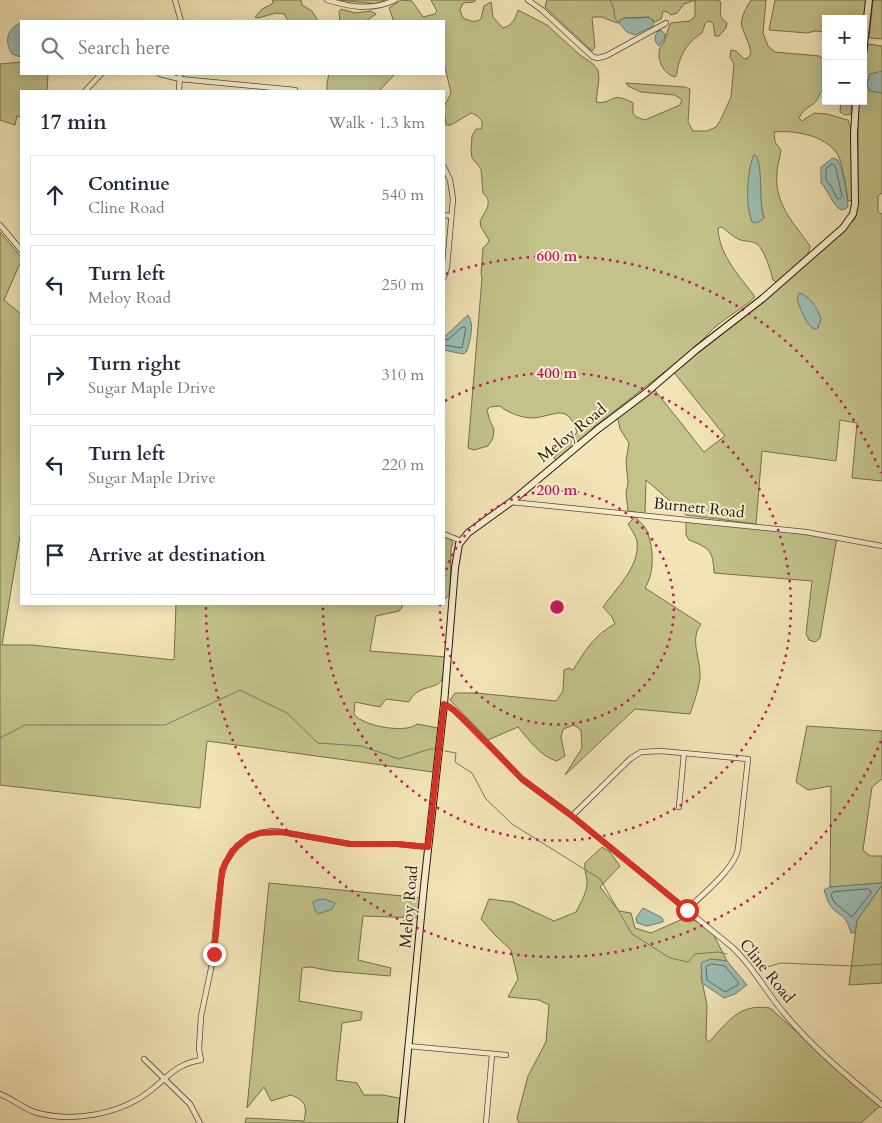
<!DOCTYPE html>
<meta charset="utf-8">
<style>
:root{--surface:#fff;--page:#f6f6f7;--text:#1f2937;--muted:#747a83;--line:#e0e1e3}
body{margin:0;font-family:Cardo,serif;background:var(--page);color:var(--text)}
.controls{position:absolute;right:15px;top:15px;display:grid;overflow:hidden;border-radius:0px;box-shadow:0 2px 12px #0003}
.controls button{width:45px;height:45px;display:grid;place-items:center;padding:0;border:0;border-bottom:1px solid var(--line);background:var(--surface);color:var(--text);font:25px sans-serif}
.stop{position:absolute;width:15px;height:15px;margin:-11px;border:4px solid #d93025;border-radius:50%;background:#fff}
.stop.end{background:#d93025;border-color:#fff;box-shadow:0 1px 5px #0008}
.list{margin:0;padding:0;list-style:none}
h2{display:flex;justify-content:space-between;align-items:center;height:65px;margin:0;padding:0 20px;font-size:21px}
h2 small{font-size:16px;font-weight:400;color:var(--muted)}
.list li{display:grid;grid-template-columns:32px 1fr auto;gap:15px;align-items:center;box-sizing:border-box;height:80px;margin:0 10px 10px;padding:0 10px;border:1px solid var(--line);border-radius:0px}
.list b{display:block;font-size:19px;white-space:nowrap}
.list p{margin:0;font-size:16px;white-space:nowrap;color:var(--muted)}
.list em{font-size:16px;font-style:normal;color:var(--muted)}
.icon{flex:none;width:28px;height:28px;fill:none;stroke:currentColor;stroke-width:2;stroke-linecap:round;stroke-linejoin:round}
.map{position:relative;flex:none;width:882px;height:1123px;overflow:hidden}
.search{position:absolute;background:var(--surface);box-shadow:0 2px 12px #0003;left:20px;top:20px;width:425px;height:55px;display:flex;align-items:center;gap:12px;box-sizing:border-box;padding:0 18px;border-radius:0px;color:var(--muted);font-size:19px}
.panel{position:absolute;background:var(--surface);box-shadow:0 2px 12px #0003;left:20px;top:90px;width:425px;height:515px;border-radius:0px}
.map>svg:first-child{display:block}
</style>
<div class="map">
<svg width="882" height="1123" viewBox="0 0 882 1123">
<rect width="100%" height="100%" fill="#f2e4b6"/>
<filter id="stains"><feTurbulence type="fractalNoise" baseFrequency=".004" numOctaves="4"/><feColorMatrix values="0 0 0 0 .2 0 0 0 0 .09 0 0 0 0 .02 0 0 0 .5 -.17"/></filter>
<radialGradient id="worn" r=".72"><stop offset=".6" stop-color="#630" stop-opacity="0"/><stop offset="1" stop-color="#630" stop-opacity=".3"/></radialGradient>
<g fill="#c2c289" stroke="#756e4a" fill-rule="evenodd">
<polygon points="273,0 301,0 302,5 312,11 318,21 289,21 285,16 285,14 276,13 258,18 255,17 262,9 272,4"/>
<polygon points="340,0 385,0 376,4"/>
<path d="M401,0L412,1L423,17L435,14L437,11L431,0H476L474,2L463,3L460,10L463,18C470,21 475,23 481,19L484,6L491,2L493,17L503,28C513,25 515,19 518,10L547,25L580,55L592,63L598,70L599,79L596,102C614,105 610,90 633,103V113L636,117L645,120L680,105L682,100L675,95L641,92L628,86L626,83L685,87L690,89L688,122L693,131H707L716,127L720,121L731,97L734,64L730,57L731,50L736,51L744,59L748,58L751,53C745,25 733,29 751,0H766L763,33L768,46L775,52L819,56L826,61V87C821,90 820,95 817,100C811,108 804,107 799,118L802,121L814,113L827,114L848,120L852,131L853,200L848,201C846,189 843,165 838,155C826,135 794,130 774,132L775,142L781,150C780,158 777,166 777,173C774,204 794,223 810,246C809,261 788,273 777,282L773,280C771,271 764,249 757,244C750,240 744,242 738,239C732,236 727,231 722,227L718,228C719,256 740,276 755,297C744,307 732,314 720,323C711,330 703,339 695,348L594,427L577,444L556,460L554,458C559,446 571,443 577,432C567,402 556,416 533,418C522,418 508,413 500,406L490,407L487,410L490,421L494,429L493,438L488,446L474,450L468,448L482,278L481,273L483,248L488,243L489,240L481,227L480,221C485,211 494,202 483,193L481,169L472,158L471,151L472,136L476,129H481C485,121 478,115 471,113L451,125H446L444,107L451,93L444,63V21H392L393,19L389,8ZM759,166L761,205L764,218L752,222L749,210L750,167Z"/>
<path d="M547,0H719L721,3C720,13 719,17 727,23L726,28L719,36H715L713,23L708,21L705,24L702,33C689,41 682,51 678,66C677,71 678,73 675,77C664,74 656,60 660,48C661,46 663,44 664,42C667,35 667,29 671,23L690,21L695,16V0L684,4L677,13L671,15L668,12L663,11L661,19L655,22L649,17L624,18L617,23L602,17H594L592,18L595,47L592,51L545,7Z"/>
<polygon points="775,0 867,0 863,31 863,19 826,19 826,32 815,31 807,33 769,30"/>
<polygon points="873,0 882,0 882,39 869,38"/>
<polygon points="341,9 355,13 371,11 376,14 366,21 340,21 339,12"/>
<polygon points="868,44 882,46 882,193 878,196 878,212 882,214 882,481 852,478 857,423 840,420 836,461 762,451 756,524 686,515 646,480 645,514 628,511 626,493 628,483 626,461 629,443 620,429 617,414 654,389 704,452 725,436 672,370 829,244 855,219 858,198 858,109 859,101 863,101 863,76"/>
<polygon points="21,62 21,74 48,74 47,91 21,91 21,117 17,116 15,125 0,120 0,64"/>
<polygon points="329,74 395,74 379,91 327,91 327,83"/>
<polygon points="841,101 852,101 851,114 845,115 840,112"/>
<path d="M0,232L21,257V261L4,300L21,314V530L2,645H32L174,660L176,604H404L399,611L376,616L370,651L446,657C445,664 445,675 441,681C435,690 418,684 409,702L386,699L380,707L355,702L354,714C362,726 406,734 417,724L438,728L433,772L207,741L200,808L0,785Z"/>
<path d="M635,517C639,521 644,525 646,529C654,547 655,572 645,588L701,624C689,639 701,659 700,677C699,689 694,702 690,714L635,709L565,775L582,748L581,730L574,725L563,729L561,737L565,756L557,761C541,757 529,740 518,727L488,740L450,700L455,693H476L556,701L563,691L564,670L569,668L573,670C584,652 595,634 615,624L612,617L603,607C616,588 640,567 637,542C636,536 631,529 628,524Z"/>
<path d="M688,520L837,537L820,638L815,642L809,640L806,634L812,581L714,573C713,551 710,548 689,540L686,535V522Z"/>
<polygon points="444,536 449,538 453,543 451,548 450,594 444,600"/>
<polygon points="807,726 882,731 882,779 872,787 863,850 870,856 882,856 882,883 830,887 831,786 808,790 796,782"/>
<path d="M602,847L610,852L620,866L600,887L619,911L631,913L635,928L651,933L687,917L710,928L727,961L711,959L701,976L707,1005L706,1039L709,1042C728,1022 739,1003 770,1008L880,1106L861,1123H519L517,1118L528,1076L546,1042L549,1005L539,1000L508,997L518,979L511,950L494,934L481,919L489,899L513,902L554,921L576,912C581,902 588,891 587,880C586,873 584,869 585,863Z"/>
<path d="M269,883L423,898L421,918L363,916L358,960L391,968L390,976L332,971L310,967L302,968L299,1001L362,1012L361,1020L342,1023L336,1080L357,1083L364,1095H383L404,1099L401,1123H245L246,1118L304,1121C307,1106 306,1101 291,1095L271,1101L264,1087L247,1108Z"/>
<polygon points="882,885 882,983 849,985 857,920"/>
</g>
<g fill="#9cbeb3" stroke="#6e7c6f">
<path d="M649,17L654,22L653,26L635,35L627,32L619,23L621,19C630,17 640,19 649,17Z"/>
<path d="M21,23V57L12,54C4,42 7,28 21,23Z"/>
<path d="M661,30L665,34V38L659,46C654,42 654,36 658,31Z"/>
<polygon points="882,71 882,93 869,91 867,84 870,74"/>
<path d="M755,155C764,165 758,202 764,218L757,223L752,222C745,203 747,176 753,156Z"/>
<path d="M833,158L838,160C844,175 847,191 848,207L842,210C832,206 829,191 821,183V167Z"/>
<path d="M799,293C811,296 817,308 821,319L818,328L814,329C806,325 800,308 797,299Z"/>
<path d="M468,315C475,324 470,340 467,351L463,354L444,350V337Z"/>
<path d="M882,883V885L857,920L855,933H851C845,911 839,918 830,905C827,901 826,895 824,890L830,887Z"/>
<polygon points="324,899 335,903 332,909 318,914 315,910 313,902 317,900"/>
<polygon points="643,908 661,917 663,919 663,922 647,926 637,923 636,918"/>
<polygon points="711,959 727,961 747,985 735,994 724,998 702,983 701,963"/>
</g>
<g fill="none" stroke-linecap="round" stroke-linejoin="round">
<g stroke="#626c5e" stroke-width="1">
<polygon points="832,164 835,165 842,196 840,199 837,198 831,186 826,180 826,169"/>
<polyline points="444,340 449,339 462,327 466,328 462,348 444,345"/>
<polygon points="868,889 870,890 871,893 852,917 834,902 831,895 833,892"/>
<polygon points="712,964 725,966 738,982 738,985 725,992 707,980 706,967"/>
</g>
<g stroke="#6e7c6f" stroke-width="1">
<polyline points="610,0 614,10 615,19 619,23"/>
<polyline points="0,738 25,725 165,725 240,690 287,713 318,743 361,746 399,759 430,749 434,749"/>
<polyline points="445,751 456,753 455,762 472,773 486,799 512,824 600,879 632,934 670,958 688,962 695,954 718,952 727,954"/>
<polyline points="760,969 781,963 854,966 882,964"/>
</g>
<g stroke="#5a4c35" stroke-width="6">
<g id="street">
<polyline points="175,0 181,21"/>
<path d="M327,0C350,7 372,11 395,0"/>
<polyline points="528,0 542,10 593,57 598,58 606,56 666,23"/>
<polyline points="160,74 180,79 295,90"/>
<polyline points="85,91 101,74"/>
<polyline points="179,91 180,74"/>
<polyline points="444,167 450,180 453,199 447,267 444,277"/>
<polyline points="444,215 451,216"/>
<polyline points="0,225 21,250"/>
<polyline points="511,502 806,532 882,546"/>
<polyline points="444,534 461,541"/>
<path d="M444,704L450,707L471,726L522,779L572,816L732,947C753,966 766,992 784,1013C812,1047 848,1077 882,1105"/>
<polyline points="679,807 684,753"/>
<path d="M572,816L630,759L641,752L661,751L748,759L738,849C734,870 702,894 687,910"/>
<polyline points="408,1046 506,1055"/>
<polyline points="144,1059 190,1104 200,1123"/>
<path d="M0,1094C12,1099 22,1107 34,1112C71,1123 119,1115 150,1091C169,1076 176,1064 201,1060L199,1049L201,1016L212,964L221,879L225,863L237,846L249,837L260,833L272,831L282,832L350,844H397L428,847"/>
<polyline points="486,1123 492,1055"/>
</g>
</g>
<g stroke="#281a0a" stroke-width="8">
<g id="secondary">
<polyline points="863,54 869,0"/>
<polyline points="401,1123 424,886 444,704 455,568 459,544 468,533 511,502 598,429 647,392 696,350 762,299 843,228 853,214 855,204 854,134 856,101"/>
</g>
</g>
<use href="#street" stroke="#f7edd0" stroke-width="4.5"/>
<use href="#secondary" stroke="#f7edd0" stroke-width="6"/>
</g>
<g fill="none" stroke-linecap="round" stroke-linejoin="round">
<polyline stroke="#d93025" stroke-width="6" points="214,954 222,870 232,851 248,837 260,833 282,832 350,844 397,844 428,847 444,704 454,710 522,779 572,816 687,910"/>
</g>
<g fill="none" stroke="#c2185b" stroke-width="2.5" stroke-dasharray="2.5 5">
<path d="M444 577A117 117 0 1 1 440 604"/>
<path d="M445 401A234 234 0 1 1 323 605"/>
<path d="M881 741A351 351 0 0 1 206 604M446 274A351 351 0 0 1 881 473"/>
</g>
<g text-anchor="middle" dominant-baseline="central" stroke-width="4" stroke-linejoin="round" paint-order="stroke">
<g font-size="16" fill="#281a0a" stroke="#f7edd0">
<text transform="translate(572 433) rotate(-39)">Meloy Road</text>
<text transform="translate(699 508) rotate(6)">Burnett Road</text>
<text transform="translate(409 907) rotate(-85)">Meloy Road</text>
<text transform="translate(767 971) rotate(51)">Cline Road</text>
</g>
</g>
<circle cx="557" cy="607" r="8" fill="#c2185b" stroke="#f7edd0" stroke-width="2.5"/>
<g font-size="15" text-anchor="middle" font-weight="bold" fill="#c2185b" stroke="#f7edd0" stroke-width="4" stroke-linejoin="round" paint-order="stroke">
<text x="557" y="261">600 m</text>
<text x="557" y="378">400 m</text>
<text x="557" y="495">200 m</text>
</g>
<rect width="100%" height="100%" filter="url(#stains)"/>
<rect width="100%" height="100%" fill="url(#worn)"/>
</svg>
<div class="controls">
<button>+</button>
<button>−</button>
</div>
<div class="stop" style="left:687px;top:910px"></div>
<div class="stop end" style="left:214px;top:954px"></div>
<div class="search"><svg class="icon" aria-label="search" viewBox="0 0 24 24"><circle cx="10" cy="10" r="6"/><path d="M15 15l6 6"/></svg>Search here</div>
<section class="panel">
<h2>17 min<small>Walk · 1.3 km</small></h2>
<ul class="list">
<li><svg class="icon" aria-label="ahead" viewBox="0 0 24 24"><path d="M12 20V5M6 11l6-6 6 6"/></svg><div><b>Continue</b><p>Cline Road</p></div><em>540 m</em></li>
<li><svg class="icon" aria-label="left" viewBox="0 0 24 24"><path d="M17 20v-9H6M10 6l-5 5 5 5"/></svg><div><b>Turn left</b><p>Meloy Road</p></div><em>250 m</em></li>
<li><svg class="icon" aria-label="right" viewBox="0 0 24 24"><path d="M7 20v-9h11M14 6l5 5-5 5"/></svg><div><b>Turn right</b><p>Sugar Maple Drive</p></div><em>310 m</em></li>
<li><svg class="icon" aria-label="left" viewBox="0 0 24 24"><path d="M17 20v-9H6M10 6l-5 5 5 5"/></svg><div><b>Turn left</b><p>Sugar Maple Drive</p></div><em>220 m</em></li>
<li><svg class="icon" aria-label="arrive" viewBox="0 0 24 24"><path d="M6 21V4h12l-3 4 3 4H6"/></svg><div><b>Arrive at destination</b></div></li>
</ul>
</section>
</div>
